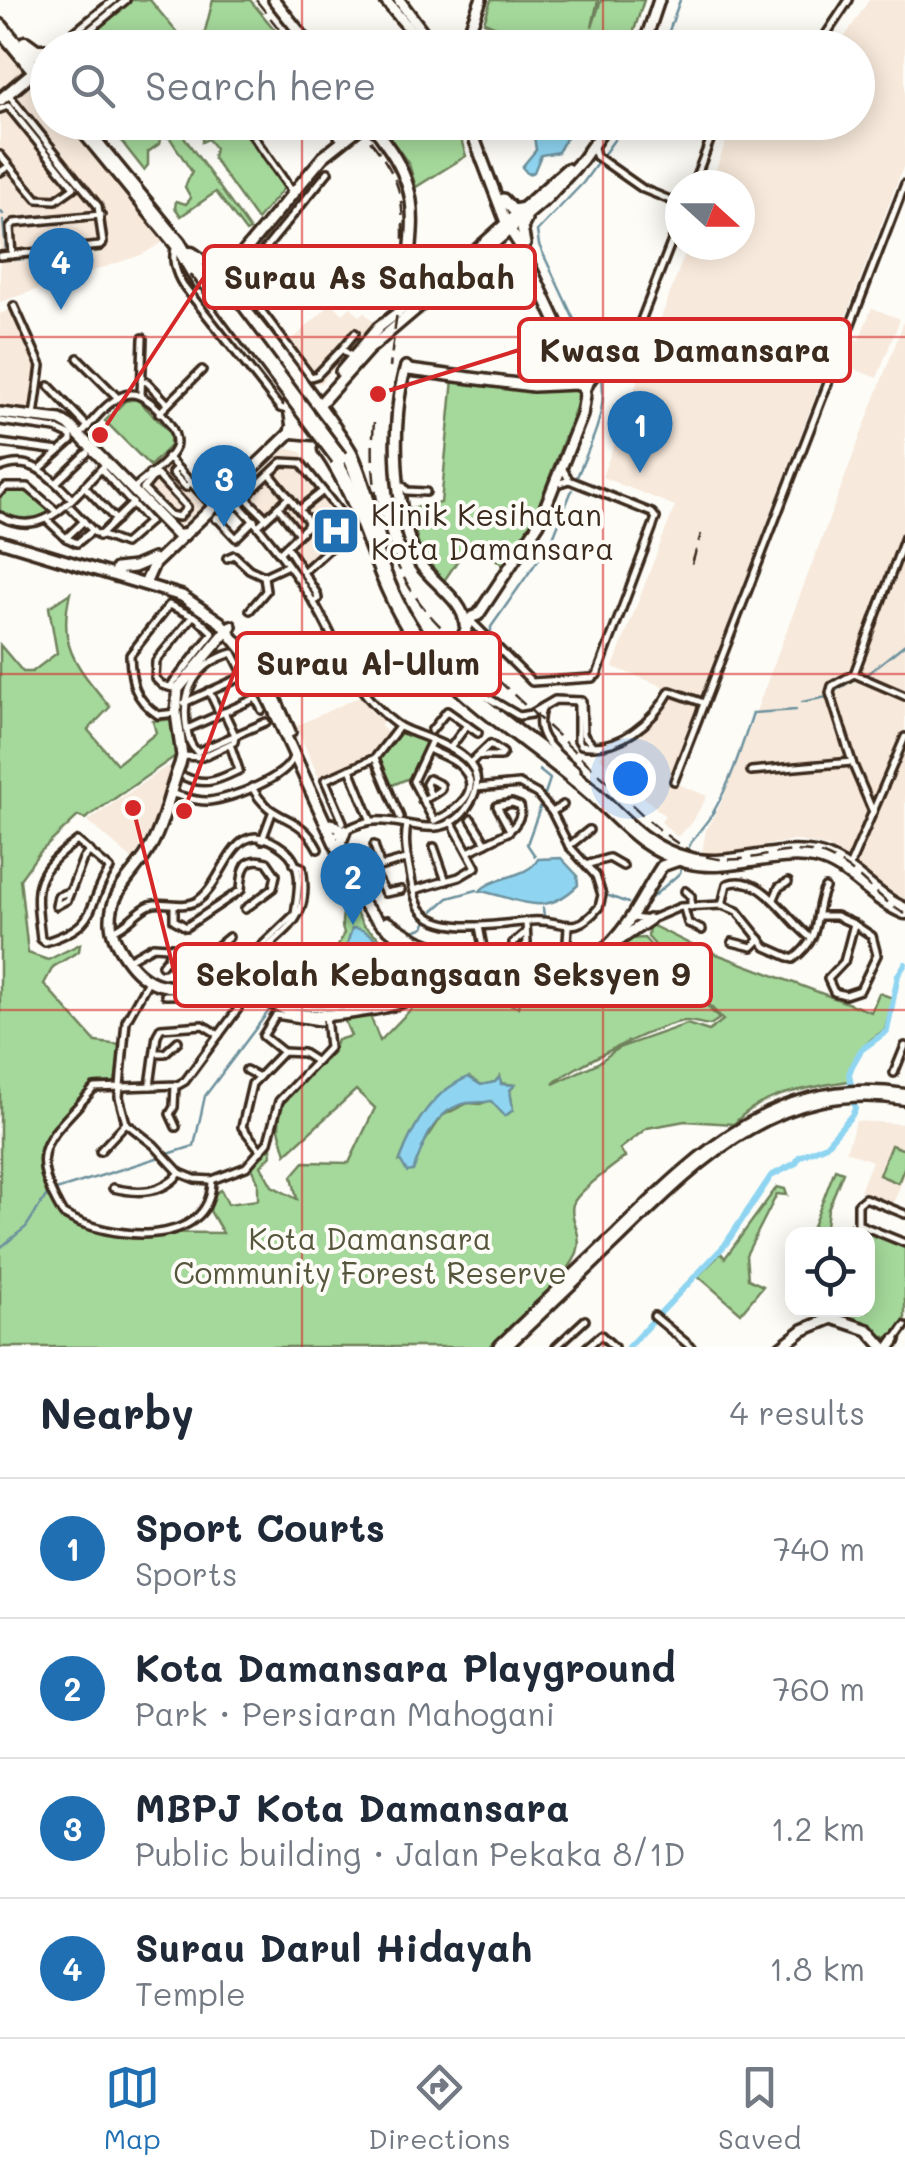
<!DOCTYPE html>
<meta charset="utf-8">
<style>
:root{--surface:#fff;--page:#f6f6f7;--text:#1f2937;--muted:#747a83;--line:#e0e1e3;--accent:#1f6fb2}
body{margin:0;font-family:Mali,sans-serif;background:var(--page);color:var(--text)}
.controls{position:absolute;right:30px;bottom:30px;display:grid;overflow:hidden;border-radius:20px;box-shadow:0 5px 25px #0003}
.controls button{width:90px;height:90px;display:grid;place-items:center;padding:0;border:0;border-bottom:2px solid var(--line);background:var(--surface);color:var(--text);font:50px sans-serif}
.compass{position:absolute;left:665px;top:170px;width:90px;height:90px;border-radius:50%;background:var(--surface);box-shadow:0 5px 25px #0003;rotate:111deg}
.you{position:absolute;left:630px;top:778px;width:35px;height:35px;margin:-25px;border:8px solid #fff;border-radius:50%;background:#1a73e8;box-shadow:0 0 0 15px #1a73e833}
.badge{display:grid;place-items:center;width:65px;height:65px;border-radius:50%;background:var(--accent);color:#fff;font-size:32px;font-weight:700}
.pin{position:absolute;translate:-50% -82px;filter:drop-shadow(0 2px 5px #0008)}
.pin::after{content:'';position:absolute;top:52px;width:35px;height:30px;background:inherit;clip-path:polygon(0 0,100% 0,50% 100%)}
.list{margin:0;padding:0;list-style:none}
h2{display:flex;justify-content:space-between;align-items:center;height:130px;margin:0;padding:0 40px;font-size:42px}
h2 small{font-size:32px;font-weight:400;color:var(--muted)}
.list li{display:grid;grid-template-columns:65px 1fr auto;gap:30px;align-items:center;box-sizing:border-box;height:140px;padding:0 40px;border-top:2px solid var(--line)}
.list b{display:block;font-size:38px;white-space:nowrap}
.list p{margin:0;font-size:32px;white-space:nowrap;color:var(--muted)}
.list em{font-size:32px;font-style:normal;color:var(--muted)}
.icon{flex:none;width:55px;height:55px;fill:none;stroke:currentColor;stroke-width:2;stroke-linecap:round;stroke-linejoin:round}
.map{position:relative;flex:none;width:905px;height:1347px;overflow:hidden}
.search{position:absolute;background:var(--surface);box-shadow:0 5px 25px #0003;left:30px;right:30px;top:30px;height:110px;display:flex;align-items:center;gap:25px;box-sizing:border-box;padding:0 35px;border-radius:55px;color:var(--muted);font-size:38px}
.sheet{height:690px;background:var(--surface)}
nav{display:flex;justify-content:space-around;align-items:center;box-sizing:border-box;height:140px;border-top:2px solid var(--line);background:var(--surface);font-size:28px;color:var(--muted)}
nav a{display:grid;justify-items:center;gap:5px}
nav .on{color:var(--accent)}
.map>svg:first-child{display:block}
</style>
<div class="map">
<svg width="905" height="1347" viewBox="0 0 905 1347">
<rect width="100%" height="100%" fill="#fdfcf7"/>
<filter id="ink" filterUnits="userSpaceOnUse"><feTurbulence type="fractalNoise" baseFrequency=".01" numOctaves="2"/><feDisplacementMap in="SourceGraphic" scale="20" xChannelSelector="R" yChannelSelector="G"/><feConvolveMatrix kernelMatrix="1 2 1 2 8 2 1 2 1" color-interpolation-filters="sRGB"/></filter>
<g filter="url(#ink)">
<g fill="#f7e9db">
<polygon points="869,0 905,0 905,162 699,700 613,667 675,506 602,477 688,245 740,245 740,185 710,185 733,123 767,123 780,127 784,123 858,122 858,48 838,47"/>
<polygon points="0,34 47,95 48,122 72,123 165,241 141,255 0,302"/>
<polygon points="332,303 343,314 351,307 359,316 364,312 373,322 321,383 317,383 288,350 290,342"/>
<polygon points="872,308 900,319 877,378 839,363 849,337 859,340"/>
<polygon points="12,309 21,334 36,358 39,371 32,408 28,412 0,409 0,314"/>
<polygon points="905,319 905,899 886,890 857,865 829,847 793,840 722,855 702,852 706,830 722,801"/>
<polygon points="286,448 301,452 345,514 351,532 300,576 281,545 295,532 279,513 264,525 241,500 241,493"/>
<polygon points="167,460 205,499 205,504 178,528 139,488"/>
<polygon points="674,695 699,705 671,778 673,782 707,796 693,821 677,837 661,822 665,816 599,757 613,745 640,732"/>
<polygon points="361,696 372,713 384,720 380,726 390,734 375,753 319,778 296,726"/>
<polygon points="167,766 173,769 155,823 133,860 88,821"/>
<polygon points="856,1121 905,1124 905,1174 893,1204 860,1191 872,1161 846,1151"/>
</g>
<g fill="#a5d99b" stroke="#70825c" stroke-width="2.5" fill-rule="evenodd">
<polygon points="129,0 150,0 184,41 183,47 78,48"/>
<polygon points="213,0 250,0 289,47 209,47 203,39"/>
<polygon points="491,0 598,0 592,27 601,0 644,0 629,46 590,31 588,37 566,47 519,48 519,36 484,22"/>
<polygon points="107,123 174,123 250,230 246,232 216,192 181,216 175,208 176,201 186,204 191,198 185,187 192,172 170,138 161,136 159,144 148,152 148,165 144,170"/>
<polygon points="213,123 240,123 284,188 257,220 213,158 215,148 208,139 202,142 203,129"/>
<polygon points="379,123 456,123 466,156 416,187 409,164"/>
<path d="M453,379C493,385 533,395 574,388L578,392L579,399L532,524L504,565L470,542L444,581L420,551L410,508L441,503Z"/>
<polygon points="137,399 170,432 170,446 150,466 105,421 125,401"/>
<path d="M7,489L32,493L52,512L44,520C28,521 13,524 0,512V495Z"/>
<path d="M70,593C57,648 77,666 110,707L88,730L117,764L156,733L153,721L174,719L177,755L85,819L78,816L39,853L20,879L28,953L48,960L80,944L79,951L53,967L44,984L96,1042L121,1045L115,1082L95,1083C49,1139 15,1137 60,1216L100,1232L223,1233L210,1211L214,1194L221,1190L228,1204L258,1200V1182L252,1167L271,1145V1155L261,1166L272,1186L297,1199L292,1176L304,1162L349,1163L375,1108L356,1090L286,1154L279,1129L280,1104L333,1052L337,1040L351,1036L344,1019L369,1013L380,1041L452,967L520,985L517,1003L456,981L446,995L455,984L518,1007L522,987L577,973L628,939L644,938L719,1019L710,1025C702,1024 693,1021 686,1021C666,1021 565,1070 553,1084L598,1063L618,1048L687,1024L709,1031L723,1020L648,937L649,924L690,944L871,1012L879,993L893,998L885,1030C867,1040 849,1059 848,1081C809,1088 760,1093 734,1124L685,1121L647,1128L620,1149L625,1157C613,1167 578,1191 573,1204C568,1223 589,1236 572,1263C552,1295 517,1321 489,1347H0V645L23,672H32L57,653L49,607ZM500,1076L501,1083L515,1085L510,1090L513,1110L505,1116L491,1100L480,1104L468,1103L442,1116L424,1143L400,1160C414,1123 432,1094 469,1077L482,1085L495,1082Z"/>
<polygon points="400,733 428,742 412,777 390,786 380,759"/>
<path d="M350,901L363,925L396,951L398,957L392,958L388,964L343,975L331,974L325,964L333,957L344,933C340,926 342,907 350,901Z"/>
<polygon points="891,1145 905,1150 905,1166 898,1183 879,1175"/>
<polygon points="835,1169 843,1172 828,1209 825,1234 810,1234"/>
<polygon points="777,1187 785,1189 787,1195 777,1194 746,1255 748,1279 763,1286 741,1313 698,1276 721,1253 725,1258"/>
<path d="M850,1224L905,1244V1318L892,1339C869,1335 852,1311 825,1315L823,1310H868V1234H848Z"/>
</g>
<g fill="#8fd5f1" stroke="#6d919d" stroke-width="2.5">
<polygon points="532,123 575,123 558,152 541,155 534,172 528,174 522,167 536,150"/>
<path d="M561,858L577,875L578,885C542,920 521,898 480,891C493,876 528,878 538,859Z"/>
<path d="M352,928C367,928 385,944 390,958L364,966L327,968L326,965C345,958 347,945 352,928Z"/>
<path d="M468,1077L481,1085L495,1082L500,1077L501,1084L515,1085L510,1090L513,1110L505,1116L491,1101C482,1103 476,1102 467,1103C434,1109 423,1145 413,1171L407,1172L400,1160C414,1124 431,1093 468,1077Z"/>
</g>
<g fill="none" stroke-linecap="round" stroke-linejoin="round">
<g stroke="#6d919d" stroke-width="2.5">
<polyline points="663,48 680,0"/>
<polyline points="0,211 3,214"/>
<polyline points="3,220 6,252"/>
<polyline points="14,260 101,251"/>
<path d="M577,477C590,445 607,414 602,379L539,245L537,231L583,183L627,122"/>
<polyline points="491,633 491,627 552,540 572,490"/>
<polyline points="866,675 905,644"/>
<polyline points="833,692 857,678"/>
<polyline points="802,702 827,697"/>
<polyline points="539,770 550,779 544,797"/>
<path d="M689,847C693,836 708,823 715,809C732,779 742,745 753,713L796,710"/>
<polyline points="535,856 527,844 541,805"/>
<polyline points="609,896 628,903"/>
<polyline points="650,899 680,873 682,864"/>
<polyline points="543,908 544,917"/>
<polyline points="431,913 448,898 477,890"/>
<polyline points="412,932 424,927 428,919"/>
<path d="M274,997C281,972 303,970 324,967"/>
<polyline points="168,1154 194,1146 205,1096 271,1008"/>
<polyline points="56,1190 160,1157"/>
<polyline points="0,1248 26,1227 48,1193"/>
</g>
<polyline stroke="#8fd5f1" stroke-width="6" points="628,1347 725,1245 771,1176 796,1163 799,1157 826,1145 852,1115 855,1109 849,1074 852,1066 861,1050 887,1031 898,975 905,964"/>
<g stroke="#3b2a1e" stroke-width="12">
<g id="street">
<polyline points="55,48 114,0"/>
<polyline points="68,48 126,0"/>
<polyline points="817,48 849,0"/>
<polyline points="0,109 8,106 74,187"/>
<polyline points="243,122 291,190"/>
<polyline points="594,147 596,156 643,189 680,204"/>
<polyline points="0,155 37,199 56,200 73,188"/>
<polyline points="0,172 9,166"/>
<polyline points="328,172 239,281 311,377 317,375 342,349 352,357"/>
<polyline points="693,185 717,122"/>
<path d="M177,245C170,256 176,274 183,285L280,408L287,410"/>
<polyline points="12,255 10,228 14,223 101,215"/>
<polyline points="0,256 100,246 103,243 98,206 8,94"/>
<polyline points="14,306 41,366 34,416"/>
<polyline points="342,349 355,333"/>
<polyline points="78,358 118,398"/>
<polyline points="582,365 589,374 594,375"/>
<polyline points="141,381 147,382 168,404"/>
<polyline points="49,386 88,427"/>
<path d="M589,386C594,369 617,368 628,354L680,220"/>
<polyline points="141,395 143,338"/>
<polyline points="159,413 202,370"/>
<polyline points="0,421 56,429 71,436 71,441 41,468"/>
<path d="M81,434C93,421 112,395 130,394C148,392 185,432 174,450C166,465 145,478 133,489"/>
<polyline points="0,443 59,451"/>
<polyline points="167,457 210,503"/>
<path d="M0,468C32,454 51,478 71,498"/>
<polyline points="176,469 172,473 186,487 191,482"/>
<polyline points="564,471 569,480"/>
<polyline points="149,474 152,478 143,489 169,515 179,517 187,507 157,475 152,478"/>
<polyline points="270,474 308,521 307,526 280,552"/>
<polyline points="57,482 87,453"/>
<polyline points="84,486 116,520"/>
<polyline points="403,486 407,491 426,492"/>
<path d="M225,490C259,525 288,561 314,603C337,641 348,681 382,712C389,719 398,727 407,730C435,742 497,757 470,803C445,846 409,818 374,821C359,822 344,831 331,838"/>
<polyline points="0,492 6,487 28,487 57,512"/>
<polyline points="278,507 299,534"/>
<polyline points="71,508 95,533 124,544 149,522 101,469"/>
<polyline points="299,510 323,491"/>
<path d="M0,516C46,541 73,496 103,467"/>
<polygon points="217,517 219,517 219,519 216,519"/>
<polyline points="266,518 249,501 248,494 282,462 301,463 341,514 346,528 343,536 303,572"/>
<polyline points="219,520 236,538 254,520"/>
<polyline points="48,521 66,538 77,543 92,531"/>
<polyline points="259,525 289,497"/>
<polyline points="99,536 133,503"/>
<polyline points="66,538 84,521"/>
<polyline points="287,547 317,594 318,599 313,602"/>
<polyline points="227,558 234,555 249,569 264,576 288,565"/>
<polyline points="250,610 266,591 264,576"/>
<polyline points="471,621 532,682 592,678 597,675 656,518 652,513 569,480 560,483"/>
<polyline points="854,674 832,686 830,693 853,765 873,812"/>
<polyline points="854,674 905,537"/>
<polyline points="854,674 905,696"/>
<polyline points="358,684 387,665 381,655"/>
<path d="M170,687L213,633L197,618L169,605L130,655C131,682 134,699 158,715L176,713"/>
<polyline points="173,688 162,685 155,678 156,661 193,616"/>
<polyline points="471,688 519,716 531,714 555,700 582,701 583,734 593,746"/>
<polyline points="209,691 220,714"/>
<polyline points="271,691 338,654"/>
<path d="M578,701V740L581,745C619,752 653,722 670,691L704,703"/>
<polyline points="184,703 244,676"/>
<path d="M543,707C530,737 557,753 577,771"/>
<path d="M262,710L233,653C195,663 180,693 187,730C189,740 190,745 197,752L266,722"/>
<polyline points="187,729 256,698"/>
<polyline points="431,731 447,711 478,733"/>
<polyline points="451,747 467,725"/>
<path d="M429,749C438,754 451,758 459,765C487,789 455,812 434,821L413,781L432,740"/>
<polyline points="182,756 202,757 234,742 235,735 224,712"/>
<polyline points="375,758 400,817"/>
<polyline points="470,763 490,744 503,753 501,756 481,756"/>
<polyline points="350,769 371,821"/>
<polyline points="751,771 852,762"/>
<path d="M185,777C206,787 220,779 239,770L230,744"/>
<polyline points="674,781 905,184"/>
<path d="M252,787C272,825 299,811 318,849"/>
<path d="M169,793C182,796 196,802 209,801C230,799 287,778 293,757"/>
<path d="M422,800C429,797 436,794 441,789V785L429,779L426,784L431,796"/>
<polyline points="552,812 563,805"/>
<polyline points="471,819 486,843"/>
<polyline points="343,822 325,780 375,758 399,727"/>
<path d="M407,825C403,844 408,860 411,878C413,888 415,900 420,908C438,936 502,924 531,921C563,918 573,939 599,907L602,895L596,876L569,846L552,812L537,794L519,784L476,788"/>
<polyline points="262,840 272,813"/>
<path d="M77,841L110,869C84,909 101,924 45,942L41,939C35,886 31,875 77,841Z"/>
<polyline points="374,845 380,865"/>
<polyline points="569,846 589,830"/>
<polyline points="434,847 446,881"/>
<path d="M470,851L508,832C515,826 523,816 520,806L512,803L497,806L510,830"/>
<polyline points="589,864 609,858 623,866"/>
<polyline points="850,865 905,737"/>
<polyline points="401,890 385,893 372,869 407,859"/>
<polyline points="414,890 459,877 476,867 451,821"/>
<polyline points="685,891 691,896 691,907"/>
<polyline points="69,892 58,896 56,906 67,900 83,859 90,851"/>
<polyline points="774,899 779,887 788,882"/>
<path d="M722,905L727,884C762,871 787,921 811,938"/>
<path d="M174,906V920L186,927L241,890C242,870 244,855 267,862L276,875L273,888L245,909"/>
<polyline points="684,908 688,923 702,930"/>
<polyline points="820,916 836,916 854,924"/>
<path d="M633,918L649,920L680,907L722,905L737,911L766,947L793,959C825,936 812,913 825,888"/>
<polygon points="854,924 872,936 877,955 860,990 845,995 834,992 828,979 844,962"/>
<polyline points="479,926 483,947"/>
<path d="M112,931C128,926 136,911 150,905C164,900 180,909 195,902C227,886 230,807 284,849C305,865 298,893 295,914L253,954L239,989"/>
<polyline points="525,933 513,943 513,949 523,948 527,943 526,922"/>
<polyline points="567,942 568,927"/>
<polyline points="732,942 752,947 760,939"/>
<polyline points="130,959 153,946 213,950 229,937"/>
<polyline points="162,965 168,957 170,947"/>
<path d="M248,969C277,928 313,929 302,867L294,864"/>
<polyline points="196,978 241,982"/>
<polyline points="147,983 126,1021 119,1097 126,1123 154,1145 180,1173 195,1179 212,1180 246,1167 268,1142 279,1101 329,1048 326,1016"/>
<path d="M165,995L230,994L237,999L238,1009L185,1081L178,1085L94,1088C52,1138 22,1145 63,1214C106,1240 212,1251 212,1180"/>
<path d="M281,1007L285,1004C321,1013 381,1006 415,988"/>
<polyline points="283,1052 263,1036 276,1015 320,1022"/>
<polyline points="155,1053 165,1053 178,1041"/>
<polyline points="246,1070 259,1077"/>
<polyline points="894,1073 905,1046"/>
<polyline points="150,1086 157,1035 161,1028 203,1025 219,1035"/>
<polyline points="175,1086 174,1107 170,1114 176,1127"/>
<polyline points="100,1151 126,1123"/>
<polyline points="261,1151 242,1127 252,1084 283,1052 303,1053 317,1062"/>
<path d="M113,1188C138,1194 162,1194 180,1173"/>
<polyline points="905,1214 865,1198 858,1204 858,1224 905,1243"/>
<polyline points="654,1316 691,1347"/>
<polyline points="895,1340 905,1326"/>
<polyline points="556,1347 585,1320"/>
<polyline points="587,1347 601,1335 614,1347"/>
</g>
</g>
<g stroke="#3b2a1e" stroke-width="16">
<g id="secondary">
<polyline points="274,0 312,48"/>
<polyline points="385,0 426,48"/>
<polyline points="399,0 435,48"/>
<polyline points="458,48 468,34 481,0"/>
<polyline points="643,48 659,0"/>
<path d="M362,126C375,126 379,133 386,144C429,203 406,238 408,303"/>
<polyline points="340,136 355,122"/>
<polyline points="503,199 513,210 525,208"/>
<polyline points="525,244 522,228 526,220"/>
<polyline points="224,285 229,270 323,157 367,122"/>
<path d="M406,367C390,414 393,521 420,564C433,583 465,602 465,625"/>
<polyline points="406,367 409,370 533,386 576,384 585,388"/>
<polyline points="341,372 379,327 454,270 567,169"/>
<polyline points="0,413 60,420 69,425 177,535 184,535"/>
<polyline points="220,504 239,504 236,494 238,485"/>
<path d="M0,541L182,596L220,622L251,660L361,901C386,934 416,949 455,963C505,981 555,989 600,953C629,930 642,896 662,866L679,860"/>
<polyline points="116,569 134,567 153,559"/>
<polyline points="145,584 154,564 319,405 368,350 547,198 582,160 609,122"/>
<path d="M231,626L178,689L176,713L182,756L180,764C168,795 164,828 145,856C130,878 110,893 111,922C111,935 118,947 125,957C156,1003 190,981 235,988C258,992 276,1009 299,1014C320,1019 384,1010 404,1001C423,994 439,978 449,961"/>
<polyline points="451,669 446,655 462,638 472,617 478,615 539,523 582,415 585,395 583,379 521,247 507,225 468,122"/>
<polyline points="270,687 290,732"/>
<polyline points="331,824 345,831 340,845"/>
<polyline points="387,922 418,941 463,959"/>
<polyline points="618,941 649,920"/>
<polyline points="781,1347 803,1330 832,1318 868,1330 883,1347"/>
<polyline points="890,1347 895,1340"/>
</g>
</g>
<g stroke="#3b2a1e" stroke-width="18">
<polyline id="primary" points="0,100 36,70 44,68"/>
</g>
<g stroke="#3b2a1e" stroke-width="21">
<g id="highway">
<polyline points="0,27 48,85"/>
<polyline points="25,44 36,52 48,52"/>
<polyline points="78,122 178,244 199,280"/>
<path d="M191,255C213,266 336,428 350,455C363,484 370,514 379,544"/>
<polyline points="291,405 294,424"/>
<polyline points="293,430 313,432"/>
<path d="M326,449C366,505 375,577 414,634C459,700 530,738 589,790C621,818 643,849 687,860C730,871 772,848 815,856C850,863 872,898 905,911"/>
<path d="M502,1347C541,1310 580,1272 619,1235C701,1155 780,1076 905,1097"/>
</g>
</g>
<use href="#street" stroke="#fdfcf7" stroke-width="5"/>
<use href="#secondary" stroke="#fdfcf7" stroke-width="9"/>
<use href="#primary" stroke="#fdfcf7" stroke-width="10"/>
<use href="#highway" stroke="#fdfcf7" stroke-width="14"/>
<g stroke="#3b2a1e" stroke-width="2.5" stroke-dasharray="15 8" stroke-linecap="butt">
<polyline points="256,0 294,48"/>
<path d="M356,122C372,143 390,163 398,188C411,229 395,322 390,367"/>
<path d="M374,422C367,496 387,573 440,626L644,816C684,852 706,867 762,856C782,852 803,848 823,855C856,867 876,898 905,914"/>
<polyline points="692,564 701,534"/>
</g>
<g stroke="#3b2a1e" stroke-width="21" stroke-linecap="butt">
<polyline id="highway-bridge" points="197,269 339,458"/>
</g>
<use href="#highway-bridge" stroke="#fdfcf7" stroke-width="14"/>
</g>
</g>
<path fill="none" stroke="#d62828" stroke-width="2.5" stroke-opacity="0.55" d="M302,0V48M603,0V48M302,122V1347M603,122V1347M0,337H905M0,674H905M0,1010H905"/>
<defs>
<g id="hospital-square" transform="scale(2.5)"><rect x="-9" y="-9" width="18" height="18" rx="4" fill="#1f6fb2" stroke="#fdfcf7"/><path d="M-5-5h3v3.5h4V-5h3V5h-3V1.5h-4V5h-3Z" fill="#fff"/></g>
</defs>
<g fill-rule="evenodd">
<use href="#hospital-square" x="336" y="531"/>
</g>
<g text-anchor="middle" dominant-baseline="central" stroke-width="8" stroke-linejoin="round" paint-order="stroke">
<g font-size="30" fill="#3b2a1e" stroke="#fdfcf7" text-anchor="start">
<text x="371" y="514">Klinik Kesihatan<tspan x="371" dy="34">Kota Damansara</tspan></text>
</g>
<g font-size="30" fill="#56563d" stroke="#fdfcf7">
<text x="370" y="1238">Kota Damansara<tspan x="370" dy="34">Community Forest Reserve</tspan></text>
</g>
</g>
<path fill="none" stroke="#d62828" stroke-width="4" d="M100 435L204 277M378 394L519 350M184 811L237 664M133 808L175 975"/>
<g fill="#d62828" stroke="#fdfcf7" stroke-width="4">
<circle cx="100" cy="435" r="10"/>
<circle cx="378" cy="394" r="10"/>
<circle cx="184" cy="811" r="10"/>
<circle cx="133" cy="808" r="10"/>
</g>
<g fill="#fdfcf7" stroke="#d62828" stroke-width="4">
<rect x="204" y="246" width="331" height="62" rx="10"/>
<rect x="519" y="319" width="331" height="62" rx="10"/>
<rect x="237" y="633" width="263" height="62" rx="10"/>
<rect x="175" y="944" width="536" height="62" rx="10"/>
</g>
<g font-size="32" text-anchor="middle" font-weight="bold" fill="#3b2a1e">
<text x="369" y="289">Surau As Sahabah</text>
<text x="685" y="362">Kwasa Damansara</text>
<text x="368" y="675">Surau Al-Ulum</text>
<text x="443" y="986">Sekolah Kebangsaan Seksyen 9</text>
</g>
</svg>
<div class="controls">
<button><svg class="icon" aria-label="locate" viewBox="0 0 24 24"><circle cx="12" cy="12" r="6"/><path d="M12 2v4M12 18v4M2 12h4M18 12h4"/></svg></button>
</div>
<svg class="compass" viewBox="-18 -18 36 36"><path d="M0-13l5 13h-10z" fill="#e53935"/><path d="M0 13l5-13h-10z" fill="#747a83"/></svg>
<div class="you"></div>
<div class="pin badge" style="left:640px;top:473px">1</div>
<div class="pin badge" style="left:353px;top:925px">2</div>
<div class="pin badge" style="left:224px;top:527px">3</div>
<div class="pin badge" style="left:61px;top:310px">4</div>
<div class="search"><svg class="icon" aria-label="search" viewBox="0 0 24 24"><circle cx="10" cy="10" r="6"/><path d="M15 15l6 6"/></svg>Search here</div>
</div>
<section class="sheet">
<h2>Nearby<small>4 results</small></h2>
<ul class="list">
<li><span class="badge">1</span><div><b>Sport Courts</b><p>Sports</p></div><em>740 m</em></li>
<li><span class="badge">2</span><div><b>Kota Damansara Playground</b><p>Park · Persiaran Mahogani</p></div><em>760 m</em></li>
<li><span class="badge">3</span><div><b>MBPJ Kota Damansara</b><p>Public building · Jalan Pekaka 8/1D</p></div><em>1.2 km</em></li>
<li><span class="badge">4</span><div><b>Surau Darul Hidayah</b><p>Temple</p></div><em>1.8 km</em></li>
</ul>
</section>
<nav>
<a class="on"><svg class="icon" aria-label="map" viewBox="0 0 24 24"><path d="M3 6l6-2 6 2 6-2v14l-6 2-6-2-6 2zM9 4v14M15 6v14"/></svg>Map</a>
<a><svg class="icon" aria-label="directions" viewBox="0 0 24 24"><path d="M12 3l9 9-9 9-9-9zM9 14v-3h6M13 9l2 2-2 2"/></svg>Directions</a>
<a><svg class="icon" aria-label="saved" viewBox="0 0 24 24"><path d="M7 4h10v16l-5-4-5 4z"/></svg>Saved</a>
</nav>
